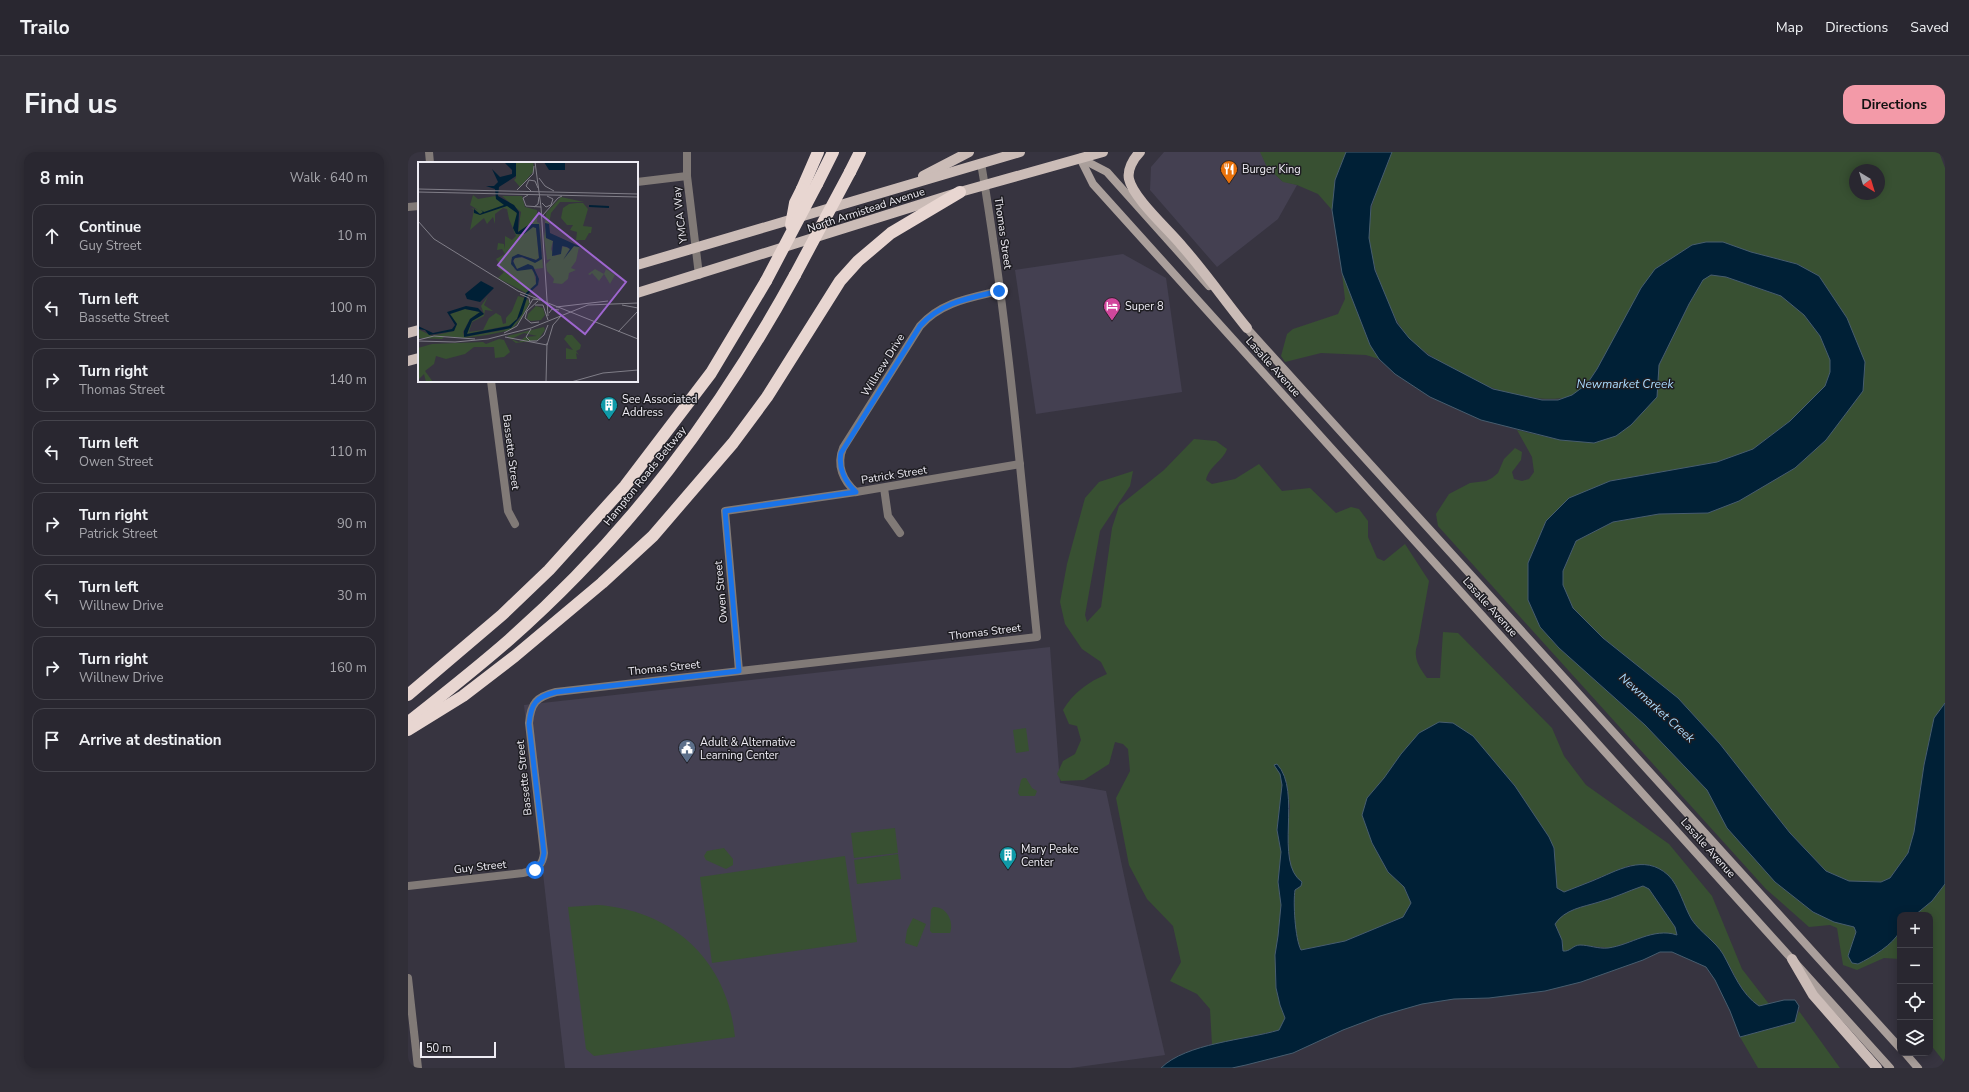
<!DOCTYPE html>
<meta charset="utf-8">
<style>
:root{--surface:#292730;--page:#312f38;--text:#f1f3f6;--muted:#a5a5ab;--line:#45444c;--accent:#f39aa8}
body{margin:0;font-family:"Nunito Sans",sans-serif;background:var(--page);color:var(--text)}
.controls{position:absolute;right:12px;bottom:12px;display:grid;overflow:hidden;border-radius:8px;box-shadow:0 2px 10px #0003}
.controls button{width:36px;height:36px;display:grid;place-items:center;padding:0;border:0;border-bottom:1px solid var(--line);background:var(--surface);color:var(--text);font:20px sans-serif}
.compass{position:absolute;left:1441px;top:12px;width:36px;height:36px;border-radius:50%;background:var(--surface);box-shadow:0 2px 10px #0003;rotate:142deg}
.scale{position:absolute;left:12px;bottom:10px;width:76px;box-sizing:border-box;padding-left:4px;border:2px solid #eeecf4;border-top:0;font-size:11px;line-height:14px;white-space:nowrap;color:#eeecf4;-webkit-text-stroke:3px #1e1d22;paint-order:stroke}
.stop{position:absolute;width:12px;height:12px;margin:-9px;border:3px solid #1a73e8;border-radius:50%;background:#fff}
.stop.end{background:#1a73e8;border-color:#fff;box-shadow:0 1px 4px #0008}
.list{margin:0;padding:0;list-style:none}
h2{display:flex;justify-content:space-between;align-items:center;height:52px;margin:0;padding:0 16px;font-size:17px}
h2 small{font-size:13px;font-weight:400;color:var(--muted)}
.list li{display:grid;grid-template-columns:26px 1fr auto;gap:12px;align-items:center;box-sizing:border-box;height:64px;margin:0 8px 8px;padding:0 8px;border:1px solid var(--line);border-radius:12px}
.list b{display:block;font-size:15px;white-space:nowrap}
.list p{margin:0;font-size:13px;white-space:nowrap;color:var(--muted)}
.list em{font-size:13px;font-style:normal;color:var(--muted)}
.icon{flex:none;width:22px;height:22px;fill:none;stroke:currentColor;stroke-width:2;stroke-linecap:round;stroke-linejoin:round}
.map{position:relative;flex:none;width:1537px;height:916px;overflow:hidden;border-radius:12px}
header{display:flex;align-items:center;gap:24px;box-sizing:border-box;height:56px;padding:0 20px;background:var(--surface);border-bottom:1px solid var(--line)}
header strong{font-size:19px}
nav{display:flex;gap:22px;margin-inline-start:auto;font-size:14px}
.intro{display:flex;align-items:center;justify-content:space-between;box-sizing:border-box;height:96px;padding:0 24px}
h1{margin:0;font-size:28px}
.button{padding:10px 18px;border-radius:12px;background:var(--accent);color:#111;font-size:14px;font-weight:700}
main{display:flex;gap:24px;padding:0 24px}
aside{flex:1;background:var(--surface);border-radius:12px;box-shadow:0 2px 10px #0003}
.map>svg:first-child{display:block}
</style>
<header>
<strong>Trailo</strong>
<nav><a>Map</a><a>Directions</a><a>Saved</a></nav>
</header>
<div class="intro"><h1>Find us</h1><a class="button">Directions</a></div>
<main>
<aside>
<h2>8 min<small>Walk · 640 m</small></h2>
<ul class="list">
<li><svg class="icon" aria-label="ahead" viewBox="0 0 24 24"><path d="M12 20V5M6 11l6-6 6 6"/></svg><div><b>Continue</b><p>Guy Street</p></div><em>10 m</em></li>
<li><svg class="icon" aria-label="left" viewBox="0 0 24 24"><path d="M17 20v-9H6M10 6l-5 5 5 5"/></svg><div><b>Turn left</b><p>Bassette Street</p></div><em>100 m</em></li>
<li><svg class="icon" aria-label="right" viewBox="0 0 24 24"><path d="M7 20v-9h11M14 6l5 5-5 5"/></svg><div><b>Turn right</b><p>Thomas Street</p></div><em>140 m</em></li>
<li><svg class="icon" aria-label="left" viewBox="0 0 24 24"><path d="M17 20v-9H6M10 6l-5 5 5 5"/></svg><div><b>Turn left</b><p>Owen Street</p></div><em>110 m</em></li>
<li><svg class="icon" aria-label="right" viewBox="0 0 24 24"><path d="M7 20v-9h11M14 6l5 5-5 5"/></svg><div><b>Turn right</b><p>Patrick Street</p></div><em>90 m</em></li>
<li><svg class="icon" aria-label="left" viewBox="0 0 24 24"><path d="M17 20v-9H6M10 6l-5 5 5 5"/></svg><div><b>Turn left</b><p>Willnew Drive</p></div><em>30 m</em></li>
<li><svg class="icon" aria-label="right" viewBox="0 0 24 24"><path d="M7 20v-9h11M14 6l5 5-5 5"/></svg><div><b>Turn right</b><p>Willnew Drive</p></div><em>160 m</em></li>
<li><svg class="icon" aria-label="arrive" viewBox="0 0 24 24"><path d="M6 21V4h12l-3 4 3 4H6"/></svg><div><b>Arrive at destination</b></div></li>
</ul>
</aside>
<div class="map">
<svg width="1537" height="916" viewBox="0 0 1537 916">
<rect width="100%" height="100%" fill="#373440"/>
<g fill="#444051">
<polygon points="756,0 853,0 859,15 874,29 889,33 870,67 809,115 742,38 743,15"/>
<polygon points="715,102 758,126 774,240 628,262 607,118"/>
<polygon points="642,495 652,631 698,639 721,747 757,903 663,916 157,916 116,553"/>
</g>
<g fill="#385032" fill-rule="evenodd">
<polygon points="852,0 938,0 927,28 924,58 910,42 889,33 875,30 859,15"/>
<path d="M984,0H1531L1537,16V551L1526,566L1516,613L1506,680L1500,701L1482,726L1473,730L1441,729L1418,719L1382,681L1312,592L1270,546L1195,486L1165,456L1155,433V419L1168,389L1205,370L1251,362L1300,361L1331,349L1387,316L1418,288L1439,166L1411,124L1389,112L1331,97L1284,93L1247,117L1189,217C1182,227 1176,237 1165,243C1148,252 1102,243 1085,236C1062,227 1015,203 1000,185C982,163 964,115 961,87C958,56 974,28 984,0ZM1447,18H1471V42H1447Z"/>
<polygon points="934,121 962,193 971,207 958,203 913,201 877,210 873,204 879,182 885,177 930,162 937,147"/>
<polygon points="1303,123 1318,125 1373,144 1396,163 1412,184 1422,208 1422,220 1417,234 1382,269 1345,297 1309,310 1202,329 1138,369 1120,411 1120,448 1132,475 1151,496 1237,573 1299,638 1319,676 1367,730 1405,760 1426,770 1446,775 1448,780 1440,804 1450,812 1479,794 1492,778 1492,807 1476,806 1449,818 1435,813 1429,776 1422,773 1401,775 1358,737 1030,374 1028,362 1041,342 1062,331 1078,329 1084,326 1090,321 1096,307 1107,296 1114,300 1113,308 1104,320 1106,327 1114,329 1121,327 1126,320 1124,305 1109,278 1152,288 1249,245 1251,213 1281,152 1295,127"/>
<path d="M786,287L808,289L819,297C815,309 801,314 798,328L804,332L827,327L851,312L874,339L902,336L928,361L943,355L951,357L960,369V385L969,406L976,409L997,392L1021,429L1010,491C1004,505 1011,515 1019,526H1032L1035,480L1050,481L1144,576L1156,604L1178,633L1261,692L1304,744L1334,817L1361,852L1351,854C1332,841 1326,819 1314,801C1308,793 1300,788 1294,781C1282,767 1275,752 1269,735L1222,713L1156,740L1149,736L1146,696L1107,634L1082,604L976,626L959,646L964,691L980,720L996,735L1003,751L995,765L937,789L893,798C887,786 884,751 887,738L893,734L884,721L879,686L882,655L878,629L872,622L874,633L869,678L873,700L870,730L873,753L870,784L867,803L868,836L872,853L877,866L871,878L804,893L802,857L789,842L762,829L773,810L765,774L739,747L721,713L708,646L722,619L720,597L715,592L707,590L701,612L676,628L653,629L649,622L655,609L667,602L673,588L669,574L661,572L655,558C665,541 680,530 699,522L693,510L674,497L657,472L652,450L659,412L677,346L691,330L725,319L722,334L692,379L677,463L679,470L693,455L704,376L711,354L756,318Z"/>
<polygon points="618,576 621,599 608,601 605,578"/>
<polygon points="615,626 618,626 624,636 629,639 627,644 612,644 610,641 613,628"/>
<polygon points="487,676 490,701 446,706 443,681"/>
<polygon points="316,696 325,707 325,713 318,717 298,708 296,704 299,699"/>
<polygon points="490,702 493,727 449,732 446,708"/>
<polygon points="437,704 449,790 304,811 292,725"/>
<polygon points="1537,732 1537,911 1522,892 1522,763 1507,763 1524,749"/>
<path d="M1235,734L1241,737L1267,775L1269,784L1243,783L1202,796L1171,793L1159,800L1155,799L1154,788L1147,771C1157,757 1175,755 1191,750C1206,746 1220,739 1235,734Z"/>
<path d="M190,753C266,759 319,809 327,885L186,904L178,897L160,755Z"/>
<path d="M525,755C539,754 546,770 542,781H524L522,779L523,758Z"/>
<polygon points="505,766 518,772 509,795 497,791 499,778"/>
<polygon points="1391,859 1432,916 1350,916 1332,885 1387,870"/>
</g>
<g fill="#002036" stroke="#475d6f" fill-rule="evenodd">
<path d="M938,0H984L963,54L961,86L967,118L989,171L1001,186L1020,203L1085,237L1134,248H1150L1164,243L1179,232L1189,217L1233,136L1247,117L1284,93L1298,90H1315L1343,100L1389,112L1411,124L1439,166L1457,210L1455,239L1418,288L1387,316L1331,349L1300,361L1251,362L1205,370L1168,389L1155,419V433L1165,456L1195,486L1270,546L1312,592L1382,681L1418,719L1441,729L1473,730L1482,726L1500,701L1506,680L1516,613L1526,566L1537,551V732L1524,749L1507,763H1492C1492,767 1493,775 1492,779C1485,793 1464,805 1450,812L1444,811L1440,804L1448,780L1446,775L1426,770L1405,760L1367,730L1319,676L1299,638L1237,573L1151,496L1132,475L1120,448V411L1138,369L1161,346L1202,329L1309,310L1345,297L1382,269L1417,234L1422,220V208L1412,184L1396,163L1373,144L1318,125L1303,123L1295,128L1281,152L1251,213L1249,245L1223,273L1208,284L1186,291L1152,288L1073,268L1022,245L987,222L971,207L962,193L934,121L924,58L927,28Z"/>
<path d="M1031,570L1045,571L1065,584L1107,634L1141,685L1146,696L1149,736L1156,740C1165,736 1175,733 1184,729C1209,719 1236,701 1260,723C1271,733 1276,755 1284,768C1293,781 1307,789 1315,802C1325,820 1333,842 1351,854L1376,848H1387L1391,854L1387,870L1332,885L1322,859L1307,828L1298,815L1264,800H1252L1235,808L1173,830L1137,839L1081,846L1046,847L1014,852L972,864L935,878L885,901L838,913L824,916H753C778,891 838,888 871,878L877,866L872,853L868,836L867,803L870,784L873,753L870,730L873,700L869,678L874,633L872,622L866,613L869,612C895,640 865,710 894,730L893,734L887,738C885,750 887,787 893,798L937,789L995,765L1003,751L996,735L980,720L964,691L954,663L959,646L976,626L993,602L1011,581ZM1235,734L1241,737L1267,775L1269,783C1245,775 1223,793 1200,796C1190,797 1181,793 1172,793C1165,793 1162,800 1155,799L1154,788L1147,772C1157,757 1175,755 1191,750C1206,746 1220,739 1235,734Z"/>
</g>
<g fill="none" stroke-linecap="round" stroke-linejoin="round">
<g stroke="#817a77" stroke-width="8">
<polyline points="21,0 22,11"/>
<polyline points="279,0 279,24 291,123"/>
<polyline points="229,30 279,24"/>
<polyline points="0,55 11,54"/>
<polyline points="83,229 100,359 107,372"/>
<polyline points="476,336 480,364 492,381"/>
<path d="M448,340C435,329 428,313 435,296L512,174C533,150 562,146 591,139"/>
<polyline points="331,519 317,359 448,340 612,312"/>
<path d="M0,734L115,721C127,719 135,714 136,701L121,571C123,551 128,545 148,540L629,485C613,327 600,168 573,11"/>
<polyline points="0,826 10,916"/>
</g>
<g stroke="#aa9f9b" stroke-width="8">
<polyline points="672,6 685,32 1482,916"/>
<polyline points="672,6 699,20 801,134"/>
<polyline points="836,173 1492,896"/>
<polyline points="1497,901 1510,916"/>
</g>
<g stroke="#cbbcb7" stroke-width="10">
<path d="M732,0C725,7 719,18 721,27C725,46 761,78 774,94C797,120 817,149 839,176"/>
<polyline points="515,24 561,0"/>
<polyline points="229,113 612,0"/>
<polyline points="229,141 552,40 695,0"/>
<polyline points="0,181 11,178"/>
<polyline points="0,209 11,206"/>
<polyline points="1384,807 1405,843 1469,916"/>
</g>
<g stroke="#e8d6d1" stroke-width="12">
<polyline points="442,20 452,0"/>
<polyline points="409,32 425,0"/>
<polyline points="394,37 410,0"/>
<polyline points="0,543 94,463 141,418 217,334 303,221 358,129"/>
<path d="M3,568C36,542 69,516 101,488C220,383 311,262 387,123"/>
<polyline points="0,578 55,544 107,504 194,431 245,384 325,291 359,245 432,129 450,109 483,81 552,40"/>
</g>
<g stroke="#e8d6d1" stroke-width="12">
<polyline points="383,73 387,51 394,37"/>
<polyline points="387,123 442,20"/>
<polyline points="358,129 409,32"/>
</g>
</g>
<g fill="none" stroke-linecap="round" stroke-linejoin="round">
<path stroke="#1a73e8" stroke-width="5" d="M127,718L134,710L136,701L121,572C123,551 128,545 148,540L331,519L317,359L448,340C437,330 430,316 433,301L512,174C533,150 562,146 591,139"/>
</g>
<defs>
<g id="restaurant-pin" transform="scale(0.9)"><path d="M0 17L-7.5 6A9.5 9.5 0 1 1 7.5 6Z" fill="#e8710a" stroke="#1e1d22"/><path d="M-5-6h1v4h1v-4h1v4h1v-4h1v5L-1.5 .5V6h-2V.5L-5-1ZM5-6V6H3V1.5H1.5Q1.5-4 5-6Z" fill="#fff"/></g>
<g id="hotel-pin" transform="scale(0.9)"><path d="M0 17L-7.5 6A9.5 9.5 0 1 1 7.5 6Z" fill="#d1479c" stroke="#1e1d22"/><path d="M-6-4.5h1.5V1H6V5H4.5V3h-9V5H-6ZM-4 0a1.8 1.8 0 1 1 3.6 0ZM.5 0V-2.5h3Q6-2.5 6 0Z" fill="#fff"/></g>
<g id="building-pin" transform="scale(0.9)"><path d="M0 17L-7.5 6A9.5 9.5 0 1 1 7.5 6Z" fill="#0f9aa8" stroke="#1e1d22"/><path d="M-4-6H4V6H1V3H-1V6H-4ZM-2.5-4.3h1.7v1.8h-1.7ZM.8-4.3h1.7v1.8H.8ZM-2.5-1h1.7V.8h-1.7ZM.8-1h1.7V.8H.8Z" fill="#fff"/></g>
<g id="civic-pin" transform="scale(0.9)"><path d="M0 17L-7.5 6A9.5 9.5 0 1 1 7.5 6Z" fill="#5c6f8a" stroke="#1e1d22"/><path d="M-.6-6.5H3V-4.5H.6V-3L4-1V1h2V6H-6V1h2V-1L-.6-3ZM-1.2 2.5V6h2.4V2.5Z" fill="#fff"/></g>
</defs>
<g fill-rule="evenodd">
<use href="#restaurant-pin" x="821" y="17"/>
<use href="#hotel-pin" x="704" y="154"/>
<use href="#building-pin" x="201" y="253"/>
<use href="#civic-pin" x="279" y="596"/>
<use href="#building-pin" x="600" y="703"/>
</g>
<g text-anchor="middle" dominant-baseline="central" stroke-width="3" stroke-linejoin="round" paint-order="stroke">
<g font-size="11" fill="#eeecf4" stroke="#1e1d22" text-anchor="start">
<text x="834" y="17">Burger King</text>
<text x="717" y="154">Super 8</text>
<text x="214" y="247">See Associated<tspan x="214" dy="13">Address</tspan></text>
<text x="292" y="590">Adult &amp; Alternative<tspan x="292" dy="13">Learning Center</tspan></text>
<text x="613" y="697">Mary Peake<tspan x="613" dy="13">Center</tspan></text>
</g>
<g font-size="11" fill="#eeecf4" stroke="#1e1d22">
<text transform="translate(458 58) rotate(-18)">North Armistead Avenue</text>
<text transform="translate(272 63) rotate(-97)">YMCA Way</text>
<text transform="translate(595 81) rotate(82)">Thomas Street</text>
<text transform="translate(475 213) rotate(-58)">Willnew Drive</text>
<text transform="translate(865 215) rotate(48)">Lasalle Avenue</text>
<text transform="translate(103 300) rotate(83)">Bassette Street</text>
<text transform="translate(486 323) rotate(-9)">Patrick Street</text>
<text transform="translate(237 324) rotate(-51)">Hampton Roads Beltway</text>
<text transform="translate(313 440) rotate(-95)">Owen Street</text>
<text transform="translate(1082 455) rotate(48)">Lasalle Avenue</text>
<text transform="translate(577 480) rotate(-7)">Thomas Street</text>
<text transform="translate(256 516) rotate(-6)">Thomas Street</text>
<text transform="translate(116 626) rotate(-96)">Bassette Street</text>
<text transform="translate(1300 696) rotate(48)">Lasalle Avenue</text>
<text transform="translate(72 715) rotate(-6)">Guy Street</text>
</g>
<g font-size="12" font-style="italic" fill="#abdcff" stroke="#1e1d22">
<text x="1217" y="232">Newmarket Creek</text>
<text transform="translate(1249 556) rotate(42)">Newmarket Creek</text>
</g>
</g>
<g transform="translate(10 10)">
<rect width="220" height="220" fill="#373440"/>
<path d="M98,0H115L116,5L115,10L102,25L96,18L98,16ZM55,33L60,37L77,34L96,47L100,54L95,66L100,73L106,72L115,65L118,66L121,96L118,98L100,92L93,98L97,108L112,106L116,110L118,122L108,131L80,116L86,110L80,107L81,101L78,97L87,92L84,87L79,88L80,81L86,82L87,87V74L94,78L98,74L91,57L89,47L85,46L77,52V62L75,55L69,62L66,56L52,68L56,48L53,46L60,48L52,43ZM84,34H104L107,45L119,48V60L121,61L122,62L125,106L117,107L113,103L99,107L96,103V97L101,95L119,100L124,92L121,62H112L100,70L103,50ZM143,35L166,40H142L133,51L131,62L127,61L128,51ZM159,41H165L170,47L165,64L174,65L173,71H171L167,78H158L159,70L152,68L155,63H149L143,56L145,46L151,42ZM128,63V75L135,79L133,87L136,94L142,92L145,84L152,87L146,95L156,84L161,85L158,99L153,106L158,108L151,111L150,117L144,122L135,121L136,117L129,109L128,102L133,97L129,98L126,76ZM177,107L186,112L188,107L197,113L192,122L186,112L181,119L174,111L172,113L170,112ZM70,134L66,143L75,149L67,148L66,154L54,160L51,170L65,168L71,156L78,151L83,154L85,162L88,161V156L94,149L100,134L107,136L99,157L93,163L48,172L54,159L66,152L63,144ZM109,137L112,140L103,157L93,168L69,173L46,176L27,174L24,177L0,176V167L14,174L36,169L39,162L32,152L47,147L62,150L52,157L45,170L46,175L86,168L101,158ZM118,144L125,146L127,153L123,158L113,159L109,157L110,152ZM126,165L127,168L120,178L98,181L89,174ZM106,171L119,174L107,175L101,180L93,177ZM149,173H154L163,183L162,187L158,189L161,193L158,191L159,197H148V186L155,188L146,177ZM81,177L86,178L92,190L86,195L77,196L76,185H56L47,192L28,197L18,194L16,202L7,209L15,220H8L6,212L0,218V186L14,182L65,180L68,182Z" fill="#385032" fill-rule="evenodd"/>
<path d="M93,0H98V14L81,25L80,34L96,43L101,50L100,70L112,62H121L124,97L117,101L104,95L97,96L95,99L99,107L110,102L115,104L121,117L120,123L110,132L104,152L93,166L46,175V169L52,157L62,150L47,147L32,152L39,162L36,169L11,173L7,168L0,167V164L15,171L34,167L37,163L29,150L48,144L60,146L66,152L54,159L49,172L91,164L99,157L108,131L118,122V115L114,107L99,109L93,102L94,95L100,92L118,98L121,96L118,66L115,65L106,72H98L95,66L99,51L89,44L62,53L56,51V47L62,52L65,50L63,48L66,50L86,43L78,37L77,27L68,24H76L80,20L74,7L82,15L94,12V8L87,1ZM126,0H147V8H131ZM127,61L131,62L132,71L165,86L156,84L145,98L152,87L149,85L144,84L143,92L134,94L135,79L128,76ZM63,119L76,126L62,140L49,137L47,132Z" fill="#002036"/>
<path fill="none" stroke="#002036" stroke-width="2" d="M171,44L191,45"/>
<path fill="none" stroke="#807e88" stroke-width="1" d="M117,0L123,45L130,154M121,16L127,24L136,29M0,27L220,32M99,28L115,12L116,4M113,29L108,24L111,18L117,19L120,26M0,30L220,35M110,33L105,36L108,44L123,45M124,41L128,45L133,43L135,37L129,34M116,45L120,42L121,35M125,53L140,36L144,34M0,59L16,77L100,129L220,177M102,132L111,136L112,141M120,139L109,149L107,156L113,161L121,160M117,143H125L130,158M204,143L220,146M138,145L190,139M131,151L134,147L141,148M113,167L108,175L112,179H119L126,173L130,163M200,170L220,149M86,171L99,164L115,137L122,138M87,175L129,183L135,163L143,154M0,178L16,174L57,177M0,179L37,180L70,177L113,166L170,143L220,141M128,220L129,181M153,220L185,211L220,208"/>
<path fill="#9e66cf" fill-opacity="0.15" stroke="#9e66cf" stroke-width="2" d="M121,51L208,120L167,172L80,103Z"/>
<rect width="220" height="220" fill="none" stroke="#eeecf4" stroke-width="2"/>
</g>
</svg>
<div class="controls">
<button>+</button>
<button>−</button>
<button><svg class="icon" aria-label="locate" viewBox="0 0 24 24"><circle cx="12" cy="12" r="6"/><path d="M12 2v4M12 18v4M2 12h4M18 12h4"/></svg></button>
<button><svg class="icon" aria-label="layers" viewBox="0 0 24 24"><path d="M12 4l9 5-9 5-9-5zM3 14l9 5 9-5"/></svg></button>
</div>
<svg class="compass" viewBox="-18 -18 36 36"><path d="M0-13l5 13h-10z" fill="#e53935"/><path d="M0 13l5-13h-10z" fill="#a5a5ab"/></svg>
<div class="scale">50 m</div>
<div class="stop" style="left:127px;top:718px"></div>
<div class="stop end" style="left:591px;top:139px"></div>
</div>
</main>
